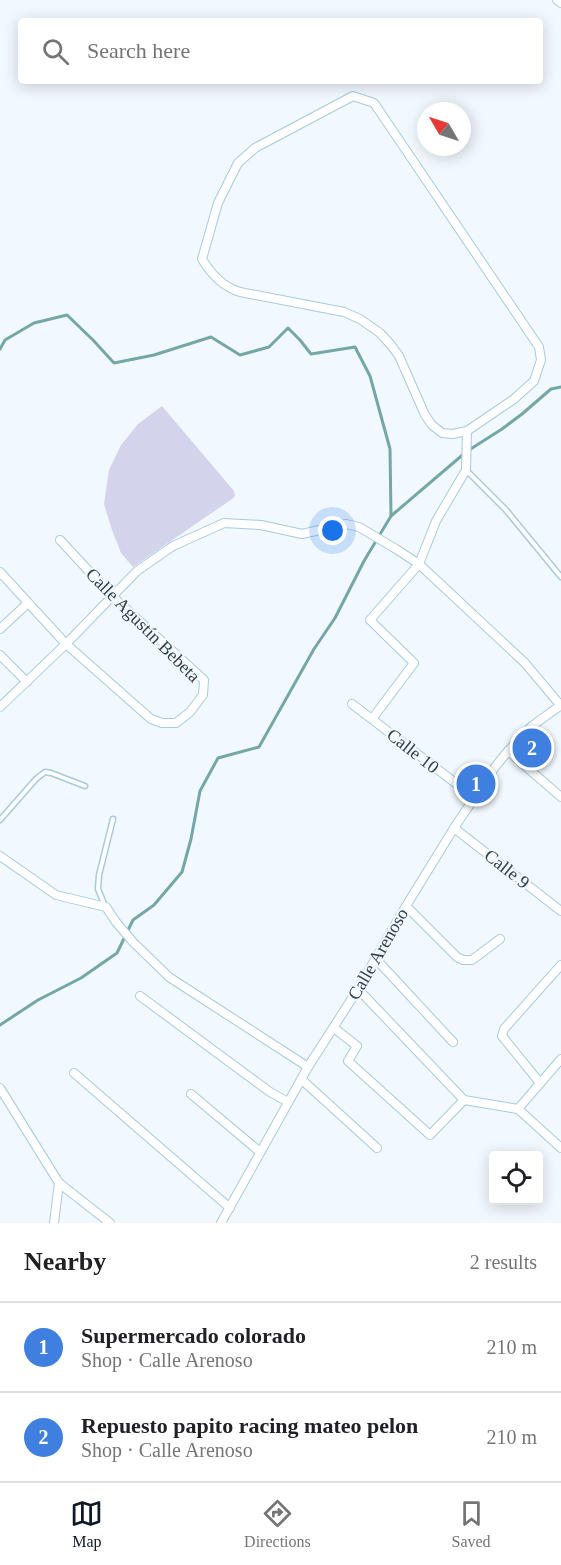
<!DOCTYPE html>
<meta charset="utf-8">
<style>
:root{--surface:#fff;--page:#f2f2f2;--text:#202124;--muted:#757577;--line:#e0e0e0;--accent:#111827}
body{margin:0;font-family:Georgia,serif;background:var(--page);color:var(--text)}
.controls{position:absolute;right:18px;bottom:18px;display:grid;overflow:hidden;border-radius:6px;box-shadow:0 3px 15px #0003}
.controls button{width:54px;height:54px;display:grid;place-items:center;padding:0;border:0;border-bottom:2px solid var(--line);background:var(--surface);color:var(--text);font:30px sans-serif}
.compass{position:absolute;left:417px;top:102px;width:54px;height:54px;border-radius:50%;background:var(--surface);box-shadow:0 3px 15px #0003;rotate:309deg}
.you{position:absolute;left:333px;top:531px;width:21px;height:21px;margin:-15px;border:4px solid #fff;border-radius:50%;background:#1a73e8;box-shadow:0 0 0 9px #1a73e833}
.badge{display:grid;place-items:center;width:39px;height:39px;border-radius:50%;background:var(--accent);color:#fff;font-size:20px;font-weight:700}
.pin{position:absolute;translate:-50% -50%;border:3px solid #fff;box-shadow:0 2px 6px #0006}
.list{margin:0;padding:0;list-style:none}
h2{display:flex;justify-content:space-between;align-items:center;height:78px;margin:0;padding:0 24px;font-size:26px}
h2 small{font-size:20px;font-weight:400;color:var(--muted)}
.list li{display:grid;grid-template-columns:39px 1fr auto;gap:18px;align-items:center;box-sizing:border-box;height:90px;padding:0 24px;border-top:2px solid var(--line)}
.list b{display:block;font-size:22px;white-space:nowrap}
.list p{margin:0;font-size:20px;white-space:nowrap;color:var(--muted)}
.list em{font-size:20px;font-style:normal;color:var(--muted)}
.icon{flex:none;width:33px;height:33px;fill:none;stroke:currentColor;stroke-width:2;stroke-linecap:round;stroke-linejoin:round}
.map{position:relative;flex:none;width:561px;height:1223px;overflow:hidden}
.search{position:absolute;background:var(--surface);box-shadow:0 3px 15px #0003;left:18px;right:18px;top:18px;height:66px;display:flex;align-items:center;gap:15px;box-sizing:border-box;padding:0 21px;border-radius:6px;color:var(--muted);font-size:22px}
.sheet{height:258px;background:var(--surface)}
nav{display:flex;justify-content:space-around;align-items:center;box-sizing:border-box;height:84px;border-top:2px solid var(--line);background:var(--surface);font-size:16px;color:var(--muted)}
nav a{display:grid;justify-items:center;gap:3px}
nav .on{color:var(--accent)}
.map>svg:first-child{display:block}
</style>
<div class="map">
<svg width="561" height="1223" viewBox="0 0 561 1223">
<rect width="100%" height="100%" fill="#f2f9fe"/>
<polygon fill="#d3d3eb" points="162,406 234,491 235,496 232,499 133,567 121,553 112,530 104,504 109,470 121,445 138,424"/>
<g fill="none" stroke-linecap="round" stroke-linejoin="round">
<g stroke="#74a7a5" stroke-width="3">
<polyline points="0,349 5,340 34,323 67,315 93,340 114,363 154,355 211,337 240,355 269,347 288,328 300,340 311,354 355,347 370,376 390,449 391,516"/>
<polyline points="0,1025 38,1000 81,978 117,953 133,920 154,905 182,872 191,839 200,791 218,758 259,747 314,649 335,618 364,561 391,516 466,452 502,429 522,414 551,389 561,387"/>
</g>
<g stroke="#a7c9e1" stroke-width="7">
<g id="lane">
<polyline points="467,471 506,510 561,577"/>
<polyline points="0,820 36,779 45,772 51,773 85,786"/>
<polyline points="105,906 98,889 99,875 113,819"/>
</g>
</g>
<g stroke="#a7c9e1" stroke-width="10">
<g id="street">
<polyline points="557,0 561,3"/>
<path d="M353,96L374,103L539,347L541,360L534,381L514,399L467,431L453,434L442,433L432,425L425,415L399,356L391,345L380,333L360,319L344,312L240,292C223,287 211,274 202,259L218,203L238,163L255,148Z"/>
<polyline points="0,572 66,644 151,719 162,723 176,723 190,712 203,695 204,680 111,595 60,540"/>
<polyline points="0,629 28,603"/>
<polyline points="0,655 27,682"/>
<polyline points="352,704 475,798"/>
<polyline points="0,707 66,644 137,571 173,546 224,523 261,525 302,534 346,524 359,527 396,549 419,564 436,521 466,470 467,431"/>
<polyline points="372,719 414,663 370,620 419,564 525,663 561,706"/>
<polyline points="508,751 561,797"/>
<polyline points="454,828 561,911"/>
<polyline points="0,856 56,895 106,907 116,922 133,942 169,977 308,1067"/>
<polyline points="406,906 457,957 463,960 472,960 500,939"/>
<polyline points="375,958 453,1042"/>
<polyline points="358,989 464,1100 518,1109 561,1059"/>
<polyline points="140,996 270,1092 288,1102"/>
<polyline points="334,1028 357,1046 348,1061 430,1135 464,1100"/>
<polyline points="74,1073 230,1208"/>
<polyline points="301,1079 377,1148"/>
<polyline points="540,1083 502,1036 504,1029 561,965"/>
<polyline points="0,1088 59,1183 110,1223"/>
<polyline points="191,1094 260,1152"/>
<polyline points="518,1109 561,1148"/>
<polyline points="54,1223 59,1183"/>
<polyline points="221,1223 308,1067 358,989 406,906 454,828 495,767 508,751 532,726 561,705"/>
</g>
</g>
<use href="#lane" stroke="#fff" stroke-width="4"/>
<use href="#street" stroke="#fff" stroke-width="8"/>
</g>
<g text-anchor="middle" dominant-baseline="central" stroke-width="4.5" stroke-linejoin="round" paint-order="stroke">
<g font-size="18" fill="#303e47" stroke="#f2f9fe">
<text transform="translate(143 625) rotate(45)">Calle Agustín Bebeta</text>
<text transform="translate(413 751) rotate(38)">Calle 10</text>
<text transform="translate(507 869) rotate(38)">Calle 9</text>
<text transform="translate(378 954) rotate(-60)">Calle Arenoso</text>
</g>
</g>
</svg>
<div class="controls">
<button><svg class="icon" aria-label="locate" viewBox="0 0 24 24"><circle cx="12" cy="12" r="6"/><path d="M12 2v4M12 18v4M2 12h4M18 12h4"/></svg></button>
</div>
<svg class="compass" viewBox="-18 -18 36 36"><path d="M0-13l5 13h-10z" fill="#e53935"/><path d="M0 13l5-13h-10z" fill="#757577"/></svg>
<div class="you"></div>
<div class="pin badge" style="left:476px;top:784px;background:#3f7fe0">1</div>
<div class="pin badge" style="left:532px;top:748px;background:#3f7fe0">2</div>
<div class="search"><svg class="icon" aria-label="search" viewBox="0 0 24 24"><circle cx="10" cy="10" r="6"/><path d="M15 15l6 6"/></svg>Search here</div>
</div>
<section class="sheet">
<h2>Nearby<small>2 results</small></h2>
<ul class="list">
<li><span class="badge" style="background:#3f7fe0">1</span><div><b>Supermercado colorado</b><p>Shop · Calle Arenoso</p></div><em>210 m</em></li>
<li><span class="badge" style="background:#3f7fe0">2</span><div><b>Repuesto papito racing mateo pelon</b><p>Shop · Calle Arenoso</p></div><em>210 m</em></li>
</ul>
</section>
<nav>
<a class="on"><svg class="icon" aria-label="map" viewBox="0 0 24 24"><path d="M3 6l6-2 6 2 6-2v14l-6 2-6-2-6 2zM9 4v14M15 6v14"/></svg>Map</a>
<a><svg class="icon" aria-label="directions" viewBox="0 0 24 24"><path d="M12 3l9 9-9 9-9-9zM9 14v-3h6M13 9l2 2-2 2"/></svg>Directions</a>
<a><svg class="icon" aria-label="saved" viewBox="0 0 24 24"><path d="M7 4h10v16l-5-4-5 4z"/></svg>Saved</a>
</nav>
